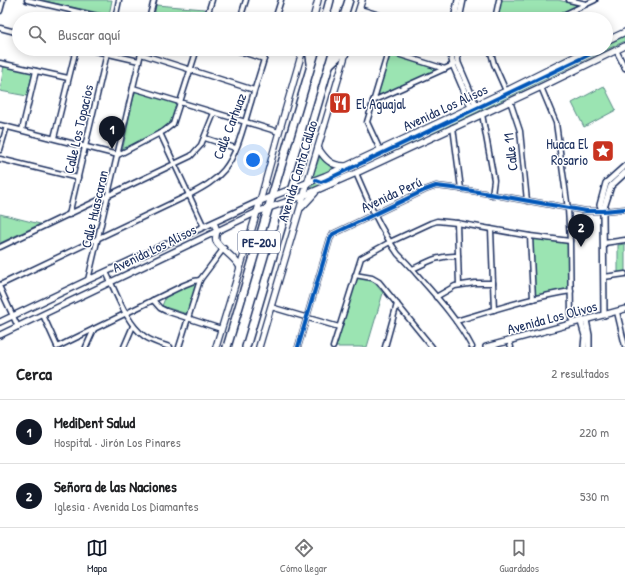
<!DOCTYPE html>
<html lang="es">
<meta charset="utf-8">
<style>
:root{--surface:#fff;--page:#f2f2f2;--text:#202124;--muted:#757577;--line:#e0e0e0;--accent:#111827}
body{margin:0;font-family:"Patrick Hand",sans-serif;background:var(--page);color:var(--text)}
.you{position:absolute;left:253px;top:160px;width:14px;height:14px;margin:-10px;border:3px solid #fff;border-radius:50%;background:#1a73e8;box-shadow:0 0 0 6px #1a73e833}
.badge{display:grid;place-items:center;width:26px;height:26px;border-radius:50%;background:var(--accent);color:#fff;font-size:13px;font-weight:700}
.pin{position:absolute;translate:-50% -33px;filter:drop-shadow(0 1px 2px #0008)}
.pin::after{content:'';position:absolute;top:21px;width:14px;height:12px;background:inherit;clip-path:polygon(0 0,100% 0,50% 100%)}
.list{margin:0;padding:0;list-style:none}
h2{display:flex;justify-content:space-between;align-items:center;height:52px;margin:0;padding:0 16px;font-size:17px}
h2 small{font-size:13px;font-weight:400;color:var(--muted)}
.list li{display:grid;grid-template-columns:26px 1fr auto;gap:12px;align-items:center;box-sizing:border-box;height:64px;padding:0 16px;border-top:1px solid var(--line)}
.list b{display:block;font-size:15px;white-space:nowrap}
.list p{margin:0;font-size:13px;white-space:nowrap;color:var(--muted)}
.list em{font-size:13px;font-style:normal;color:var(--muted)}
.icon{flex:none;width:22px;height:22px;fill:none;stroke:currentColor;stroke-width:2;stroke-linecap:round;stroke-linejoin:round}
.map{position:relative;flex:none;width:625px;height:347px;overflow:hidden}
.search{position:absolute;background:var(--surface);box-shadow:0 2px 10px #0003;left:12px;right:12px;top:12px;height:44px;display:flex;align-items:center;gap:10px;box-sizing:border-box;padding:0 14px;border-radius:22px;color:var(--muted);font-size:15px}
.sheet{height:180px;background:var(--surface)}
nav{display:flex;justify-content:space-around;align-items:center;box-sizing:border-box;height:56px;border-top:1px solid var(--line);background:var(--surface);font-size:11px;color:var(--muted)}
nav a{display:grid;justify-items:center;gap:2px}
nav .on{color:var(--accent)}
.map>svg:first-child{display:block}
</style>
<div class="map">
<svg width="625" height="347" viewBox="0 0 625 347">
<rect width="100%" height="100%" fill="#fff"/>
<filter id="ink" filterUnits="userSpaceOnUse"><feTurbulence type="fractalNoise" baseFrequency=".025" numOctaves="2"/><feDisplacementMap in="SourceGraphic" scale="8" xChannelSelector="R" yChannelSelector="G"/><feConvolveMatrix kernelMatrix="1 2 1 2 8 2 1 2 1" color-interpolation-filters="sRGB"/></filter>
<g filter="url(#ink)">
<g fill="#9be4b2" stroke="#5b8a88">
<polygon points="40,0 112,0 109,15"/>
<polygon points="501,0 558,0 575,4 576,7 551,19 497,19"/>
<polygon points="156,5 205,9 202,19 154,19"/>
<polygon points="625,36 625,41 430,135 427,130 597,49 606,49 606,45"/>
<polygon points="389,53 438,69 382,95 378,94"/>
<polygon points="4,65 33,72 27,96 0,91"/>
<polygon points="604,86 616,110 584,127 572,103"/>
<polygon points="135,90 178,103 172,123 169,127 122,152"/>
<polygon points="420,134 423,138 311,191 312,185"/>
<polygon points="320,156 329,166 336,169 312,178"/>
<polygon points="0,214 40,224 0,243"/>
<polygon points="532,238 568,242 569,289 551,292 535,296"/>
<polygon points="625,244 625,274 618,275 618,245"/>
<polygon points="356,277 372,280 383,293 367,347 335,347"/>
<polygon points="197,282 187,314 162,306 166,296 193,283"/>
</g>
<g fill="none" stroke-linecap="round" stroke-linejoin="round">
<g stroke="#1b2f5e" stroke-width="7">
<g id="minor">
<polyline points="27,0 109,19"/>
<polyline points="569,0 586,4"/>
<polyline points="360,9 392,19"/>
<polyline points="0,11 3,0"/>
<polyline points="115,19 119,0"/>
<polyline points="149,19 154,0"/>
<polyline points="206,19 212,0"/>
<polyline points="240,19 246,0"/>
<polyline points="275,19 281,0"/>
<polyline points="495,19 499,0"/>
<polyline points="555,19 595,0"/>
<polyline points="0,28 19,33"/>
<polyline points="87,49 139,61"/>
<polyline points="233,49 264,59"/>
<polyline points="490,49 494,64 506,91"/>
<polyline points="616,50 625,68"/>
<polyline points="388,51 445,69"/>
<polyline points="141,54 254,90"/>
<polyline points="0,63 68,78"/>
<polyline points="541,87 556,123 568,209 570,241 571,318 573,323"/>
<polyline points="133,88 279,132"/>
<polyline points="373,101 453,65"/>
<polyline points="510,101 520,131 527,201"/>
<polyline points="482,114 494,180 492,195"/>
<polyline points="0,125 118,155 164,131 173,124 197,49"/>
<polyline points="453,127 461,189"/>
<polyline points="22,130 36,71"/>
<polyline points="160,133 204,227"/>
<polyline points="54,138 76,49"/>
<polyline points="205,138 235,148"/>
<polyline points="0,150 7,126"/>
<polyline points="380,150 367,122 389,49"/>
<polyline points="0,159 78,178"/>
<path d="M356,173C368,201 380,229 398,254C403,259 408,264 413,270C434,294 457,318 472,347"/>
<polyline points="69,215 108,49"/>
<polyline points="457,223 459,285"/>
<polyline points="491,229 494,310"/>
<polyline points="530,236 533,299"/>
<polyline points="604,243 625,240"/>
<polyline points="0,247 191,156 201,145 214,113"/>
<path d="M413,269C429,261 439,255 458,256"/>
<path d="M106,272C116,292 126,323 144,336C152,342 161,344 170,347"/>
<polyline points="355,275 372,278 379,282 432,347"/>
<polyline points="604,277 625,274"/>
<polyline points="88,280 142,49"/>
<path d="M0,285L189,195C202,188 214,182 224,170C238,153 244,124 251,102C256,84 262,67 267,49"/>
<polyline points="0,288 18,327"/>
<polyline points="436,297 455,286 475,283 493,283"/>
<polyline points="153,300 160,308 166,311 221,329"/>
<polyline points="271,307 339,327"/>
<polyline points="617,312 625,346"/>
<polyline points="43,315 57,346"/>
<path d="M456,321C494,310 532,297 571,291"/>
<polyline points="509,341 511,347"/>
<polyline points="57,347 184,285 194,281 200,280"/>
<polyline points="86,347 94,329"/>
<polyline points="124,347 133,326"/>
<polyline points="179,347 200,280 224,248"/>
<polyline points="298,347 330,239 333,234 425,190 436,186 461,189 586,211 603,211 625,209"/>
<polyline points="333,347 361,258 390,242 431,223 437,221 457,223 530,236 570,241"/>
<polyline points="385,347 397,304"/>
</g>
</g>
<g stroke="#1b2f5e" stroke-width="8">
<g id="tertiary">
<polyline points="454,19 458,0"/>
<polyline points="459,19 463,0"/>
<polyline points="450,49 453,65 471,107"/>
<polyline points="456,49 458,63 476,105"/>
<polyline points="603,211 600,205 606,183 625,166"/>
<polyline points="604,315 603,211 611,186 625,173"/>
<polyline points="586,320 589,335 589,347"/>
<polyline points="0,322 88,280 260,201"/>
<polyline points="581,322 585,336 584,347"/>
<polyline points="0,335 257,212"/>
<polyline points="486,347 625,309"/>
</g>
</g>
<g stroke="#1b2f5e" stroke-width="8">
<g id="secondary">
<polyline points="313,19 318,0"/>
<polyline points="356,19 362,0"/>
<polyline points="606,41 625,32"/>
<path d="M318,148C325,159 331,166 345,166"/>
<polyline points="260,201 325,176 506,91 590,49"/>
<polyline points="302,207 315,193"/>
<polyline points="257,212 303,196 356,173 541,87 625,46"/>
<path d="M214,223L217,231C216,234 215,237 216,241C220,249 234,256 240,267"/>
<polyline points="216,347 257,212 279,132 303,49"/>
<polyline points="259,347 347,49"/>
</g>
</g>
<g stroke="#1b2f5e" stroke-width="10">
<g id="trunk">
<polyline points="325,19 330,0"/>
<polyline points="343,19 349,0"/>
<polyline points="309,49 311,63"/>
<polyline points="329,65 346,49"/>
<polyline points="227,347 316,49"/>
<polyline points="246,347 334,49"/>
</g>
</g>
<use href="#minor" stroke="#fff" stroke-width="4"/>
<use href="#tertiary" stroke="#fff" stroke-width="5"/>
<use href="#secondary" stroke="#fff" stroke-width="5.5"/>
<use href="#trunk" stroke="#fff" stroke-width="7"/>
<g stroke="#fff" stroke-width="6">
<g id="cycleway">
<polyline points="316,180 321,182 326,180 601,49"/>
<polyline points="298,347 330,239 333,234 425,190 436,186 461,189 586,211 603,211 625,209"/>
</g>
</g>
<use href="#cycleway" stroke="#0057b8" stroke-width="4"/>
</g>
</g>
<defs>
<g id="restaurant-square" transform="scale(1.15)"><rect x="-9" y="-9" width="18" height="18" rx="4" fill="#c8321e" stroke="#fff"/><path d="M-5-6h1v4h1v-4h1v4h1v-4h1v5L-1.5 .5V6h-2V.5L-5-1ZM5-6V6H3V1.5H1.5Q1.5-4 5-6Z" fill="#fff"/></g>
<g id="sight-square" transform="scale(1.15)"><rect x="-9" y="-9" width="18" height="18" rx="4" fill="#c8321e" stroke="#fff"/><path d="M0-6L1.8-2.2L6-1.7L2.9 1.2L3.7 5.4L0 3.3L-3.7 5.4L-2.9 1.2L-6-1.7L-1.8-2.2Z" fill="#fff"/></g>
</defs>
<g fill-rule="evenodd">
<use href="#restaurant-square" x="340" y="103"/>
<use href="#sight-square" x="603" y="151"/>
</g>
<g text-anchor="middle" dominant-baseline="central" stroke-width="3" stroke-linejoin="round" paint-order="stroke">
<rect fill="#fff" stroke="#5f6d8e" stroke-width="1" x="238" y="231" width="42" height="22" rx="3"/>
<g font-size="13" font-weight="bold" fill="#1b2f5e">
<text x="259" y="242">PE-20J</text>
</g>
<g font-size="14" fill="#1b2f5e" stroke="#fff" text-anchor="start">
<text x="356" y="103">El Aguajal</text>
<text x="588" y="143" text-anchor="end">Huaca El<tspan x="588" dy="16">Rosario</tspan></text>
</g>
<g font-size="14" fill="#1b2f5e" stroke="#fff">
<text transform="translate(445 107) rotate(-25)">Avenida Los Alisos</text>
<text transform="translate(229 126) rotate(-69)">Calle Carhuaz</text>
<text transform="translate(78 129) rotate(-77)">Calle Los Topacios</text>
<text transform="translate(510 152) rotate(-97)">Calle 11</text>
<text transform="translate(297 171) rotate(-73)">Avenida Canta Callao</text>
<text transform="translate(391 194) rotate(-25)">Avenida Perú</text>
<text transform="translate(94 209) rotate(-77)">Calle Huascaran</text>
<text transform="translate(154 248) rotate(-26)">Avenida Los Alisos</text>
<text transform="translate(552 317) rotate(-15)">Avenida Los Olivos</text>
</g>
</g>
</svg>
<div class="you"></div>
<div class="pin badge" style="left:112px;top:149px">1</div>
<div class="pin badge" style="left:581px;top:247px">2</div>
<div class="search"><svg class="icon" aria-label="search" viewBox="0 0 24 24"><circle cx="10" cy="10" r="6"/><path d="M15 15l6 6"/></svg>Buscar aquí</div>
</div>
<section class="sheet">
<h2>Cerca<small>2 resultados</small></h2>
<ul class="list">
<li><span class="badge">1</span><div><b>MediDent Salud</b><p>Hospital · Jirón Los Pinares</p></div><em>220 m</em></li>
<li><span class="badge">2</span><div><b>Señora de las Naciones</b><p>Iglesia · Avenida Los Diamantes</p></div><em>530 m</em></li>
</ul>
</section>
<nav>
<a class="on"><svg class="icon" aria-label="map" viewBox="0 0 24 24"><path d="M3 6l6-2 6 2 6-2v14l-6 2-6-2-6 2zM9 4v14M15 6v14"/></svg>Mapa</a>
<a><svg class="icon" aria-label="directions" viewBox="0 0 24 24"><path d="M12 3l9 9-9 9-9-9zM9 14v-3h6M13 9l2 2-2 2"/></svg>Cómo llegar</a>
<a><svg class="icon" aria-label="saved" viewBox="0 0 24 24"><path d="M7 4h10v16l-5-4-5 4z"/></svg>Guardados</a>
</nav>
